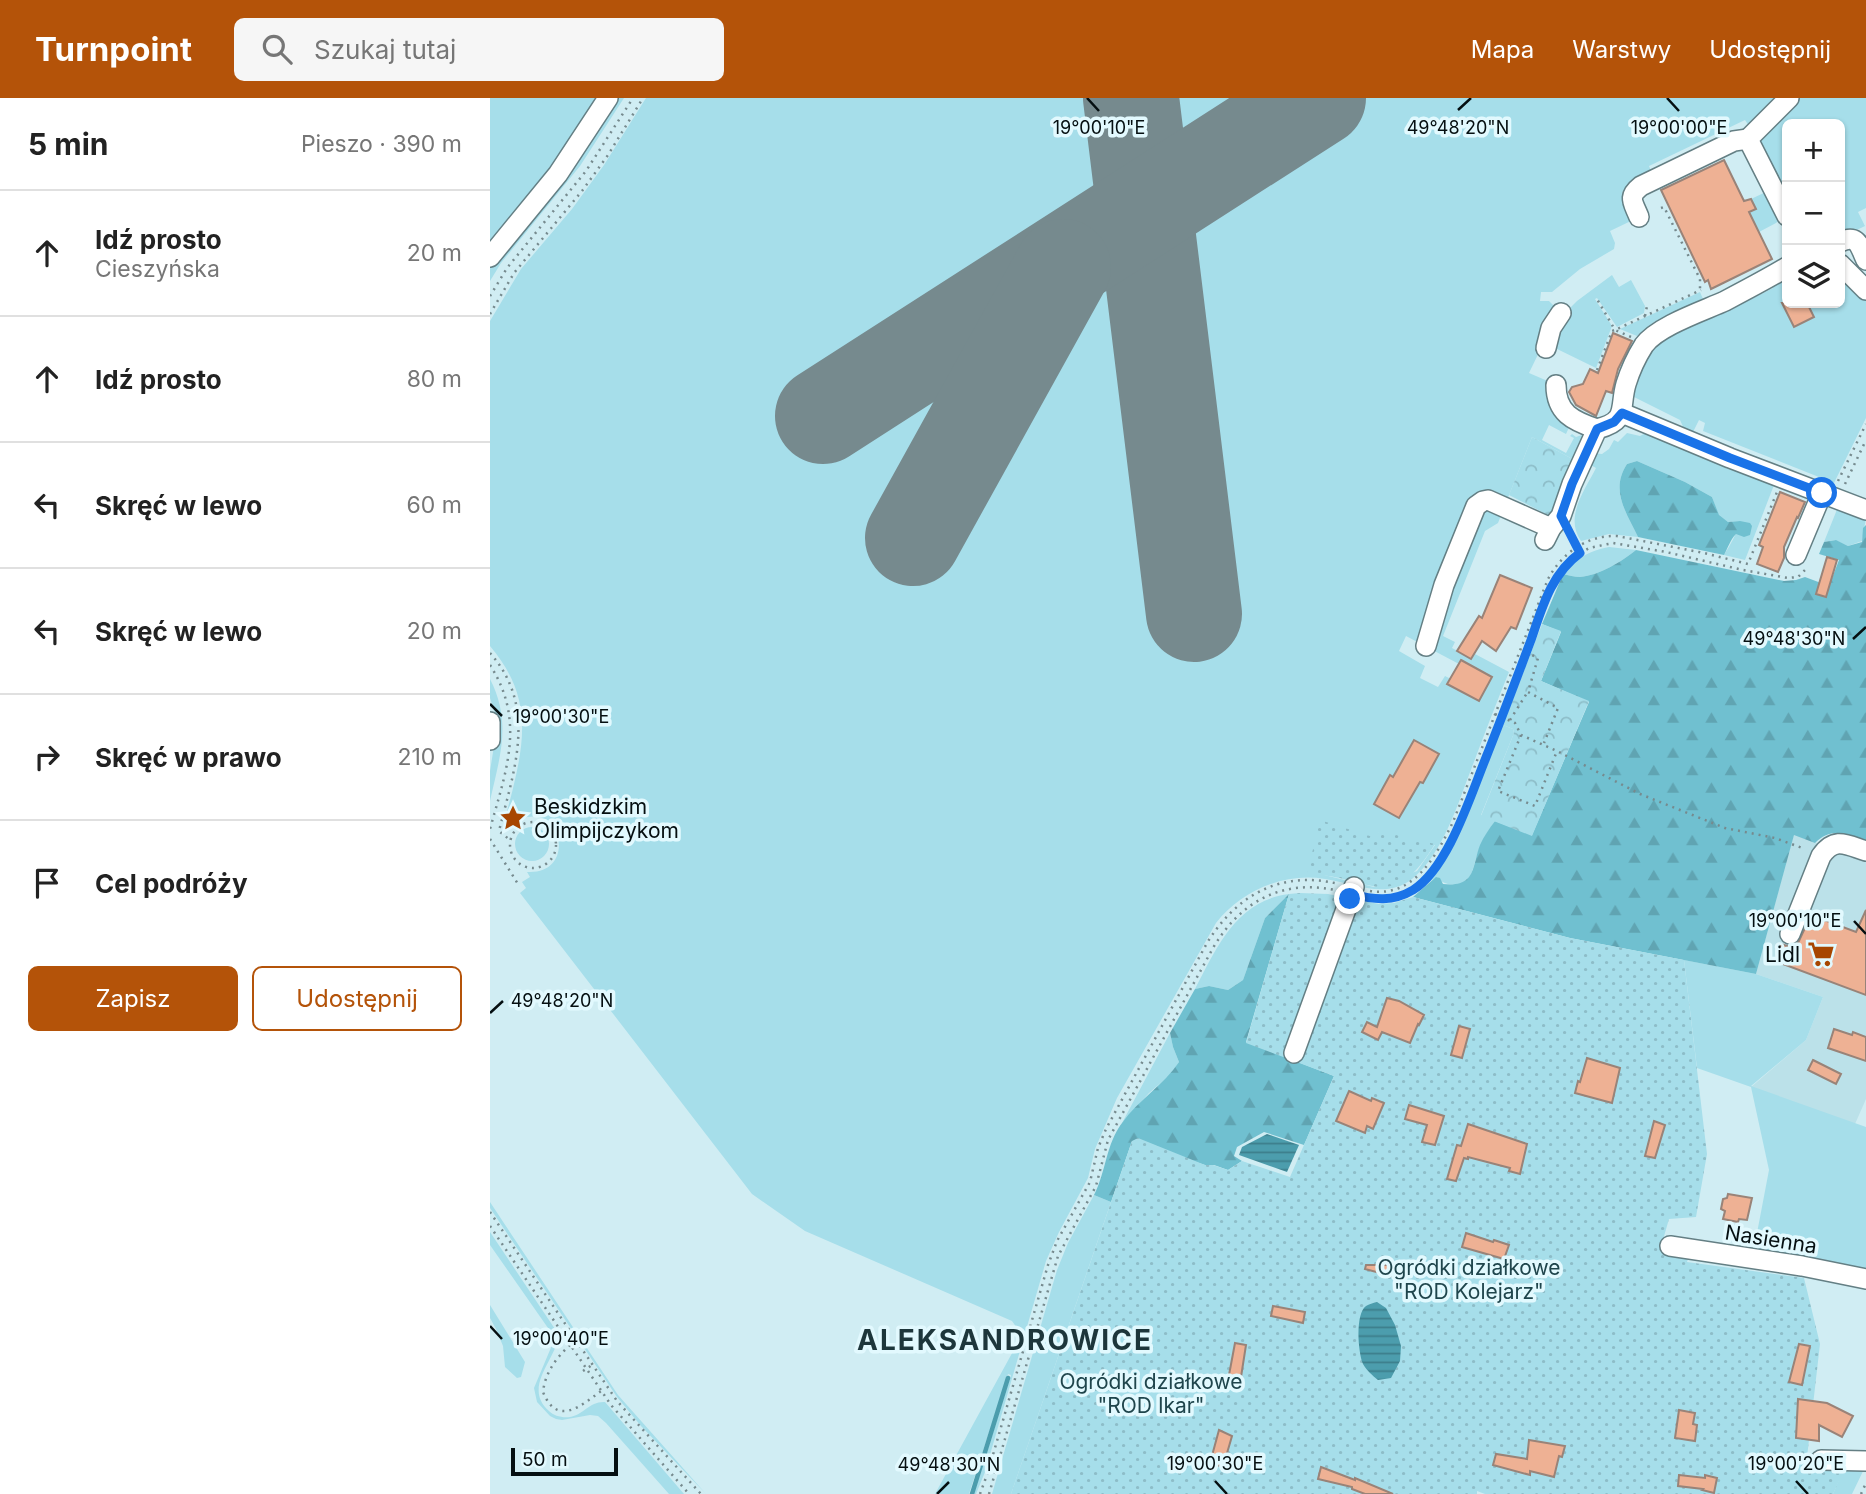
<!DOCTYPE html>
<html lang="pl">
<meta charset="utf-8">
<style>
:root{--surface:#fff;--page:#f6f6f6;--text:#222;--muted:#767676;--line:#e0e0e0;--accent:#b45309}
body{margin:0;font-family:Inter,sans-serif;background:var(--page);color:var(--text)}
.controls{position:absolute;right:21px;top:21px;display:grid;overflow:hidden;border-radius:10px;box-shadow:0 2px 5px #0004}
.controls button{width:63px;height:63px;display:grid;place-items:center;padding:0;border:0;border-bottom:2px solid var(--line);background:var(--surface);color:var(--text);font:35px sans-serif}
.scale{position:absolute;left:21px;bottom:18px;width:107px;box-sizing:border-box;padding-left:7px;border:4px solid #050f11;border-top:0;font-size:19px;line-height:24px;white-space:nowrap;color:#050f11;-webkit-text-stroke:5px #e2f9fe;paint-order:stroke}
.stop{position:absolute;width:21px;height:21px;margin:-16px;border:5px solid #1a73e8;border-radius:50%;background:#fff}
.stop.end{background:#1a73e8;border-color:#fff;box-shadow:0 2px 7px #0008}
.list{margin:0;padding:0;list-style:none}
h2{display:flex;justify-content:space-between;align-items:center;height:91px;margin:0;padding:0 28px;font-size:30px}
h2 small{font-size:23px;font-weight:400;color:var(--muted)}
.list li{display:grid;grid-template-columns:46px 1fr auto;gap:21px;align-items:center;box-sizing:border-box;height:126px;padding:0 28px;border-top:2px solid var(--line)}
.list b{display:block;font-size:26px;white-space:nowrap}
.list p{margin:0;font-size:23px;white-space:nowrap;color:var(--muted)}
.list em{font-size:23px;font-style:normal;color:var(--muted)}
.actions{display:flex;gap:14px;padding:21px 28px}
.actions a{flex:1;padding:16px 0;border:2px solid var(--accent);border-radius:10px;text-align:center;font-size:24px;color:var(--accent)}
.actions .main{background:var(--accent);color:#fff}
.icon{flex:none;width:38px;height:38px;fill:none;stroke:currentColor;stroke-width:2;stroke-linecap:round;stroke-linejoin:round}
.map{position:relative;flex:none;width:1376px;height:1396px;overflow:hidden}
header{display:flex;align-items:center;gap:42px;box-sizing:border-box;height:98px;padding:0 35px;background:var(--accent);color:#fff}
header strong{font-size:33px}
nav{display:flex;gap:38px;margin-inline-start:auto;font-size:24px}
.search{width:490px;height:63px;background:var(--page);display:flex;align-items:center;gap:18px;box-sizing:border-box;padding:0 24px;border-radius:10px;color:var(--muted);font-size:26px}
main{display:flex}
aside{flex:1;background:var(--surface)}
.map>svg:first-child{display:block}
</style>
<header>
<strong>Turnpoint</strong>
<div class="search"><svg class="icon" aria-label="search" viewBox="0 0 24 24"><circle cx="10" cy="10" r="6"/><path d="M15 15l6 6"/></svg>Szukaj tutaj</div>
<nav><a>Mapa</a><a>Warstwy</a><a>Udostępnij</a></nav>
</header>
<main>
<aside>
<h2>5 min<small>Pieszo · 390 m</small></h2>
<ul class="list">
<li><svg class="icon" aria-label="ahead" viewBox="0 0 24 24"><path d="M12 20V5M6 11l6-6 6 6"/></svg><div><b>Idź prosto</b><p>Cieszyńska</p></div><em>20 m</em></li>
<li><svg class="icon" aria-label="ahead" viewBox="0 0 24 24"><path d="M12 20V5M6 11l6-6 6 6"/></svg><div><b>Idź prosto</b></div><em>80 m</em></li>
<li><svg class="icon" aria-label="left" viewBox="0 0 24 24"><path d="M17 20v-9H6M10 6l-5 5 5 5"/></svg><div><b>Skręć w lewo</b></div><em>60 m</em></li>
<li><svg class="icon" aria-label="left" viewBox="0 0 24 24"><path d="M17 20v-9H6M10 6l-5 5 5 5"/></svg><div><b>Skręć w lewo</b></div><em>20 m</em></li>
<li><svg class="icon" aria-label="right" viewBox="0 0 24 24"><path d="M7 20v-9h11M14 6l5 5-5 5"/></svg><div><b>Skręć w prawo</b></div><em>210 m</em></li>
<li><svg class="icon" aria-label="arrive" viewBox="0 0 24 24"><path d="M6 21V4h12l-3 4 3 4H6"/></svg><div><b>Cel podróży</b></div></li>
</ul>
<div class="actions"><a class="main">Zapisz</a><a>Udostępnij</a></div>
</aside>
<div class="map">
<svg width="1376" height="1396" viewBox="0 0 1376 1396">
<defs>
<pattern id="forest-firs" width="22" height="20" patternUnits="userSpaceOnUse" patternTransform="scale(1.75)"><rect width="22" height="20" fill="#70c0d0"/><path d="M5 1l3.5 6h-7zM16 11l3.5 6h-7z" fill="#60a4b2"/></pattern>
<pattern id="park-crowns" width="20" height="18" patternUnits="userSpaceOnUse" patternTransform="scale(1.75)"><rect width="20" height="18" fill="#a6deea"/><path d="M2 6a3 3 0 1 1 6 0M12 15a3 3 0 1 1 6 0" fill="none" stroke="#8dbdc8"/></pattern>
<pattern id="garden-dots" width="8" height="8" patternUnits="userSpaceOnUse" patternTransform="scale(1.75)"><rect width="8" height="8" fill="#a6deea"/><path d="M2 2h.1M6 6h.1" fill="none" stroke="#8dbdc8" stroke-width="1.8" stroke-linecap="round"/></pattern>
<pattern id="water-rules" width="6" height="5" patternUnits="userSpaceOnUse" patternTransform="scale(1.75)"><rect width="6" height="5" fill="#4c9dad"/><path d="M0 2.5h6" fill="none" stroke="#3d7e8b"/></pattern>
</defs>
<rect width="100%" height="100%" fill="#d0edf3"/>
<polygon fill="#bbe1e9" points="1304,736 1376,764 1376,1001 1365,1026 1261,989 1316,942 1333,899 1266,876"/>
<g fill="#a6deea" fill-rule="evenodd">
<polygon points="0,0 112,0 103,15 0,149"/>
<polygon points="126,0 134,0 90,68 11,165 0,183 0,170 6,161"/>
<path d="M156,0H1294L1261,31L1255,22L1159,68L1163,78L1132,94L1143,122L1120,133L1125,145L1124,151L1090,171L1062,194H1051L1050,203H1059L1069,213L1039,275L1060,284L1081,325L1076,336L1059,327L1052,342L1076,355L1084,340L1080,338L1082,336L1086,339L1092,337L1096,339L1086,363L1042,339L1008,425L995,433L953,538L965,544L962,550L981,560L985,556L1019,574C1006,606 994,637 982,669C968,705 953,756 922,781C895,802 864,785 835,781C794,774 751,793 726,825L627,1000L605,1051L598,1080L569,1134L556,1163L495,1374L486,1396H484L521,1277L518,1276L479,1396H445L532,1237L522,1223L315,1133L262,1096L30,795L36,790L32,784L40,779L37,774C87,777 73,704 31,721C26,723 22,727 17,731L14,729C16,714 21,700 24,686C37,632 38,593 0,548V223L31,171L82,111L114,67ZM916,538L969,566L971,562L1002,579L989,603L958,587L961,581L955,578L948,589L930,580L935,568L909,553ZM889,734L945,747L927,773L884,789L830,776L887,740Z"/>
<polygon points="1306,0 1376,0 1376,110 1368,114 1375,128 1350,140 1350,26 1297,26 1297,108 1269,49 1270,39"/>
<polygon points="1280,92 1294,118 1286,125 1269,134 1259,114 1266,111 1261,101"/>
<polygon points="1350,170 1376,196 1376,320 1344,385 1213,333 1215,325 1209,322 1203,334 1200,335 1195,333 1190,322 1142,298 1155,259 1166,243 1211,220 1240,212 1283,190 1281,183 1297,173 1297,205 1350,205"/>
<polygon points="1122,177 1129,189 1141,182 1155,208 1154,215 1127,229 1107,200 1105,201 1122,228 1106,270 1065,250 1073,217 1087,203"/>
<polygon points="1210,194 1213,201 1164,224 1147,238 1130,231"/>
<path d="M1158,334L1284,387L1255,462L1234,457C1241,446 1247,435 1250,423L1238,424L1229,418L1222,399L1195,384L1147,363L1137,366C1120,392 1136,414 1148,439L1119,436L1091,443C1074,419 1095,392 1106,370L1097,365L1103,355L1112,356L1119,351L1124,342L1128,344L1137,335L1150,338Z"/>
<polygon points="1348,409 1376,420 1372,443 1358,448 1345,442 1334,444"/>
<path d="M1119,449L1146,452C1131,464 1110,477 1090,479C1085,479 1078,477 1073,476C1085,461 1100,452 1119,449Z"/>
<path d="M0,581C22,624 10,658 0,703V673L7,629L5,615L0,600Z"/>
<path d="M1013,627L1023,631L1024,635L991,717L1005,723C997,734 991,744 987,757C985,763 983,773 980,778C971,790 955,789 947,779L940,783L967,739Z"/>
<circle cx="42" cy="746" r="17"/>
<path d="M799,796L775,820L753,882L738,892L719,888L705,891C727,849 746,803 799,796Z"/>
<polygon points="1194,862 1266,876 1333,899 1316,942 1261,988 1376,1029 1376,1177 1263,1156 1279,1072 1261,989 1207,970"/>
<polygon points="680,935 683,949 689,964 681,976 659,995 632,1025"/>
<polygon points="604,1097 621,1104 521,1396 502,1396 567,1172 578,1145"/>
<polygon points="0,1104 128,1297 216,1396 151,1328 127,1299 0,1110"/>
<path d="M0,1134L69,1237C66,1262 32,1289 59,1313C64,1318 72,1320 80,1319C93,1317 100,1303 115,1304L194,1396H179L116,1325L108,1318L100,1317L72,1322L66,1321L60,1318L47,1304L44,1290L65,1240L0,1147Z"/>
<polygon points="0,1207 35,1264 31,1279 27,1280 15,1269 13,1248 6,1231 0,1220"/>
<polygon points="1318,1355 1328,1355 1375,1369 1362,1396 1343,1396 1353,1372 1316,1369"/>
</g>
<g fill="url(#forest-firs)">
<path d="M1147,363L1195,384L1222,399L1229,417L1238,424L1250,423L1260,425L1262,428L1260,437L1254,439L1246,436C1240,442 1238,450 1234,457L1148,439C1136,414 1120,392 1137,366Z"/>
<path d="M1376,427V745C1356,738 1343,727 1325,745L1304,737L1266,876L1080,840L923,799L946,779L950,780L953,786C962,787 972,787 979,779C985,771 986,756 990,747C994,738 999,731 1005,723L1042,737L1099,604L1051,583L1071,534L1052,526L1073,476C1078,477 1085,479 1090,479C1110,477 1131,464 1146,452L1294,483L1306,482L1315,479L1339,488L1349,462L1329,456L1334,444L1346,442L1358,448L1372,444L1373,430Z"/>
<path d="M799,796L756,944L844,978L814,1047L774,1034L747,1049L744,1058L752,1063L738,1072L724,1067H715L642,1043L621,1104L604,1097C616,1074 616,1046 632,1025C648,1002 674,987 689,964L683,949L680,935L705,891L719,888L738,892L753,882L775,820Z"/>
</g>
<g fill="url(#park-crowns)">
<polygon points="1042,339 1086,363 1060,418 1019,397"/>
<polygon points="1052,526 1071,533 1051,583 1099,603 1042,738 991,718 1024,635 1023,631 1013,627"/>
</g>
<g fill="url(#garden-dots)">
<path d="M830,722L886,740L889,733L945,746C900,819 881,777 817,776Z"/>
<polygon points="810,795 838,796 889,806 904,805 923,799 1080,840 1194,862 1217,1056 1206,1119 1179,1121 1170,1152 1199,1158 1197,1164 1314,1180 1330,1246 1316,1368 1354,1372 1343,1396 995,1396 987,1393 987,1396 521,1396 642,1043 648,1040 715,1067 723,1067 738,1072 752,1063 800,1079 844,978 756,945 799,796"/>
</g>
<g fill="url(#water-rules)">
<polygon points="777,1036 809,1047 797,1074 749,1057 752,1049"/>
<path d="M887,1204L896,1210L905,1227L911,1248L910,1263L901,1280L888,1282C882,1277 877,1273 873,1266C868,1254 865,1216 876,1208C879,1206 883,1205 887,1204Z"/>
</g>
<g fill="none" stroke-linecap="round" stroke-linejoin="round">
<polyline stroke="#4c9dad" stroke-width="4.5" points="482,1396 518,1280"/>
<g stroke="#768a8e" stroke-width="96">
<polyline points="641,0 704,516"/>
<polyline points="333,318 828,0"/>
<polyline points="423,440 573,169"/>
</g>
</g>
<g fill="#eeb194" stroke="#998378" stroke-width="2">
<polygon points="1234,62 1254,103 1261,101 1266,111 1259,114 1282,161 1221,191 1218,182 1215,184 1171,92"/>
<polygon points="1292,205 1317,205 1324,219 1304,229"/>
<polygon points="1123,235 1142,243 1128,271 1122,295 1116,293 1106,318 1086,307 1079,294 1082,289 1093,286 1100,271 1108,275"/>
<polygon points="1290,394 1315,404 1308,420 1307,419 1294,449 1294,460 1288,474 1267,466 1273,449 1269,447"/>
<polygon points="1337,459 1347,462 1336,499 1326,496"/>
<polygon points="1010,477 1042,490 1026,531 1021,529 1006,553 992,543 981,561 967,553 989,518 992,520"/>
<polygon points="971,562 1002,579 989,603 957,586"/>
<polygon points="924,642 949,656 933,685 930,684 909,720 884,706 900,677 903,679"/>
<polygon points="1376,812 1376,897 1285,863 1291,846 1303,850 1304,847 1308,845 1321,817 1366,834"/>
<polygon points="897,900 909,903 934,917 929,927 928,926 920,945 892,934 888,942 872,934 877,924 887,929"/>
<polygon points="969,928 980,931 972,960 961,957"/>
<polygon points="1344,931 1362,937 1363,934 1376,939 1376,963 1338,950"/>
<polygon points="1097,960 1130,970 1122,1005 1085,995 1088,983 1090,984"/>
<polygon points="1323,962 1351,976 1346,986 1318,972"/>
<polygon points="859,993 881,1003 882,1000 894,1005 883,1031 877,1028 875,1035 846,1023"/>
<polygon points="919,1007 954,1018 945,1047 932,1044 937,1027 915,1021"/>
<polygon points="1164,1023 1175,1027 1165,1060 1155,1058"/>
<polygon points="978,1026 1037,1046 1030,1076 1019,1073 1020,1070 978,1059 978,1061 974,1060 966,1083 957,1081 967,1047 971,1048"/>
<polygon points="1238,1096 1262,1100 1257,1122 1249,1121 1248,1124 1233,1121 1235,1113 1231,1111 1233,1101 1237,1100"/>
<polygon points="976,1135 1003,1144 1004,1142 1019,1147 1014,1161 972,1149"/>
<polygon points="876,1167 906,1167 916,1169 913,1181 875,1171"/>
<polygon points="783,1208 815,1214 813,1225 781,1218"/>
<polygon points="745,1245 756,1247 751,1279 739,1277"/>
<polygon points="1309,1246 1320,1248 1312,1287 1299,1284"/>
<polygon points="1308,1301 1337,1305 1363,1318 1352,1339 1329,1327 1329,1343 1306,1340"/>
<polygon points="1189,1312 1205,1315 1203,1326 1207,1327 1205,1343 1185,1340"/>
<polygon points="729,1332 742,1338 733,1369 720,1365"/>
<polygon points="1039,1342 1075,1348 1072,1359 1069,1358 1064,1379 1040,1373 1040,1377 1003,1367 1006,1356 1037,1361"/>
<polygon points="831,1369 865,1382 865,1380 903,1396 875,1396 862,1391 862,1389 828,1381"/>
<polygon points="1189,1377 1215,1380 1215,1377 1227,1380 1224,1395 1212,1392 1213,1391 1188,1388"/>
</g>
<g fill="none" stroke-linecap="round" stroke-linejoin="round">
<g stroke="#647f84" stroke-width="22">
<g id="minor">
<polyline points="1297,118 1258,41 1299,0"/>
<path d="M1149,119C1143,104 1137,99 1151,88L1244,43L1258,41"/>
<path d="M1350,144C1368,136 1369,147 1376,162"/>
<polyline points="0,159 68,76 118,0"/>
<polyline points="1350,166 1376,192"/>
<polyline points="1056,250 1061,230 1071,215"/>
<path d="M1066,287C1066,315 1083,323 1107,331"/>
<polyline points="1132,315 1240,360 1376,412"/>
<path d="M1055,442L1061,430L1071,418L1082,386L1107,331C1139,323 1129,310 1136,286C1140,273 1147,258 1154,247C1168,228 1213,213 1235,203C1256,192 1277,181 1297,169"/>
<polyline points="1306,457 1332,395"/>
<polyline points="936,548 954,487 986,408 993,403 998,402 1061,430"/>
<polyline points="0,624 0,642"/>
<path d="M1300,836L1331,758C1345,738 1357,747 1376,753"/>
<polyline points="804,955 864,789"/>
<polyline points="1180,1148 1312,1168 1376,1181"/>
<polyline points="1331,1362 1376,1363"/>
</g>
</g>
<g stroke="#768a8e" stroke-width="2.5" stroke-dasharray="2 5" stroke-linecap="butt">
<polyline points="1171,110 1174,109 1210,181 1210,191"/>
<polyline points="0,198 17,170 96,73 143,0"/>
<polyline points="0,216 24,175 92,93 118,57 153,0"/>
<polyline points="1155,218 1157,208"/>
<polyline points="1141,239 1125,232 1211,192"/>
<polyline points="1107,272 1122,233 1125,232 1107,201"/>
<polyline points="1348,383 1376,326"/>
<polyline points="1355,386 1376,342"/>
<polyline points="1078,433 1090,455"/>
<polyline points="1036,554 1048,560 1038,594 1068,610 1054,645"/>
<path d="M0,555C48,609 24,672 9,733L20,742"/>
<path d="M0,567C36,623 16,673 0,731"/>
<polyline points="1005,616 1025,625 1031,637 1067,653 1150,696 1235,730 1285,740 1315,751"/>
<polyline points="1020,622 1037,595"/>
<polyline points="1031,637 1008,693 1045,708 1067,653"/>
<circle cx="43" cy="747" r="23"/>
<polyline points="0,741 28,786"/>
<path d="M880,793C924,800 946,758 963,724L1058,481C1072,455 1097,437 1127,438L1214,455L1258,466L1287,394"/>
<polyline points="879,801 899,801 908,799 925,790 937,779 958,749 970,726 1012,619 1056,499 1074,467 1081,461 1099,450 1123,445 1176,454 1253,472 1298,480 1308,479 1318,469"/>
<polyline points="0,1114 127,1303 211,1396"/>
<polyline points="0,1128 121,1307 199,1396"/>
<path d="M80,1247C66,1260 55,1275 53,1294C67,1329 91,1308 111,1293"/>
<polyline points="93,1273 102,1267"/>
<path d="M490,1396L498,1374L558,1167L567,1143L600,1084L608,1050L616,1031L717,845C747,796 792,772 849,786"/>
<path d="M499,1396L568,1158L606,1088L618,1042L723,850C750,804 791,781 845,792"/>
<polyline points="1371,1396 1376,1385"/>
</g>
<use href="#minor" stroke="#fff" stroke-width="19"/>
</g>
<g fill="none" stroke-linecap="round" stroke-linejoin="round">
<path stroke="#1a73e8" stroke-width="9" d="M860,801L862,796C884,802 903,804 923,792C958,770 980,699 995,662C1011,622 1026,582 1041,542C1052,510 1061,476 1090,455L1071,418L1082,386L1107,331L1124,324L1132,315L1240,360L1332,395"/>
</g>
<path fill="none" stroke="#050f11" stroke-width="2.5" d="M597,0L609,13M1177,0L1189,13M968,12L981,0M1363,541L1376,529M0,606L12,618M1364,823L1376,836M0,915L13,903M0,1228L12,1241M725,1383L737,1396M1306,1383L1318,1396M447,1396L459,1384"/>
<defs>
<g id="sight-bare" transform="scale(2.1)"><path d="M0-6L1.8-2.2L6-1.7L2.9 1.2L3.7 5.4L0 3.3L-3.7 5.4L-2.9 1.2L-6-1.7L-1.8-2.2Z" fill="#a74600" stroke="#e2f9fe" stroke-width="2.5" paint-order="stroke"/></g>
<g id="supermarket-bare" transform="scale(2.1)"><path d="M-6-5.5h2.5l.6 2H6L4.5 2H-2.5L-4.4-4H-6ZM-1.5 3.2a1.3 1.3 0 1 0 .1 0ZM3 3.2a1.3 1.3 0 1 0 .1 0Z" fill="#a74600" stroke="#e2f9fe" stroke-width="2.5" paint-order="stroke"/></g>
</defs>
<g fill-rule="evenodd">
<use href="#sight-bare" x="23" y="720"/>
<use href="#supermarket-bare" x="1331" y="856"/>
</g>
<g text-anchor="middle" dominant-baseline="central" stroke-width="7" stroke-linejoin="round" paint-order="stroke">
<g font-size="21" fill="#050f11" stroke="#e2f9fe" text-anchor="start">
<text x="44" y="708">Beskidzkim<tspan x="44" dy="24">Olimpijczykom</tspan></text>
<text x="1310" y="856" text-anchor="end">Lidl</text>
</g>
<g font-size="21" fill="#050f11" stroke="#e2f9fe">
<text transform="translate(1281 1141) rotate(9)">Nasienna</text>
</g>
<g font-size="21" fill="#1f454c" stroke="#e2f9fe">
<text x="979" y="1169">Ogródki działkowe<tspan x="979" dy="24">"ROD Kolejarz"</tspan></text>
<text x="661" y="1283">Ogródki działkowe<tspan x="661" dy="24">"ROD Ikar"</tspan></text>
</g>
<g font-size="28" font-weight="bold" letter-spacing="2" fill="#1d363b" stroke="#e2f9fe">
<text x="515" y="1242">ALEKSANDROWICE</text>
</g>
</g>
<g font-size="18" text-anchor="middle" fill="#050f11" stroke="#e2f9fe" stroke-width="7" stroke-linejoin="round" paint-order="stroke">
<text x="968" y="36">49°48'20"N</text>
<text x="609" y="36">19°00'10"E</text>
<text x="1189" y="36">19°00'00"E</text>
<text x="1304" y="547">49°48'30"N</text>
<text x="71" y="625">19°00'30"E</text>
<text x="1305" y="829">19°00'10"E</text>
<text x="72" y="909">49°48'20"N</text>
<text x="71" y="1247">19°00'40"E</text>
<text x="725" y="1372">19°00'30"E</text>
<text x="1306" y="1372">19°00'20"E</text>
<text x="459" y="1373">49°48'30"N</text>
</g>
</svg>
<div class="controls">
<button>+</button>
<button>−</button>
<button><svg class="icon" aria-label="layers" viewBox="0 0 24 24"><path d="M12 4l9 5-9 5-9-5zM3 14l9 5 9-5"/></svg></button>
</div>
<div class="scale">50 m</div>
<div class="stop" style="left:1332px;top:395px"></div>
<div class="stop end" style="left:860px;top:801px"></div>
</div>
</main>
